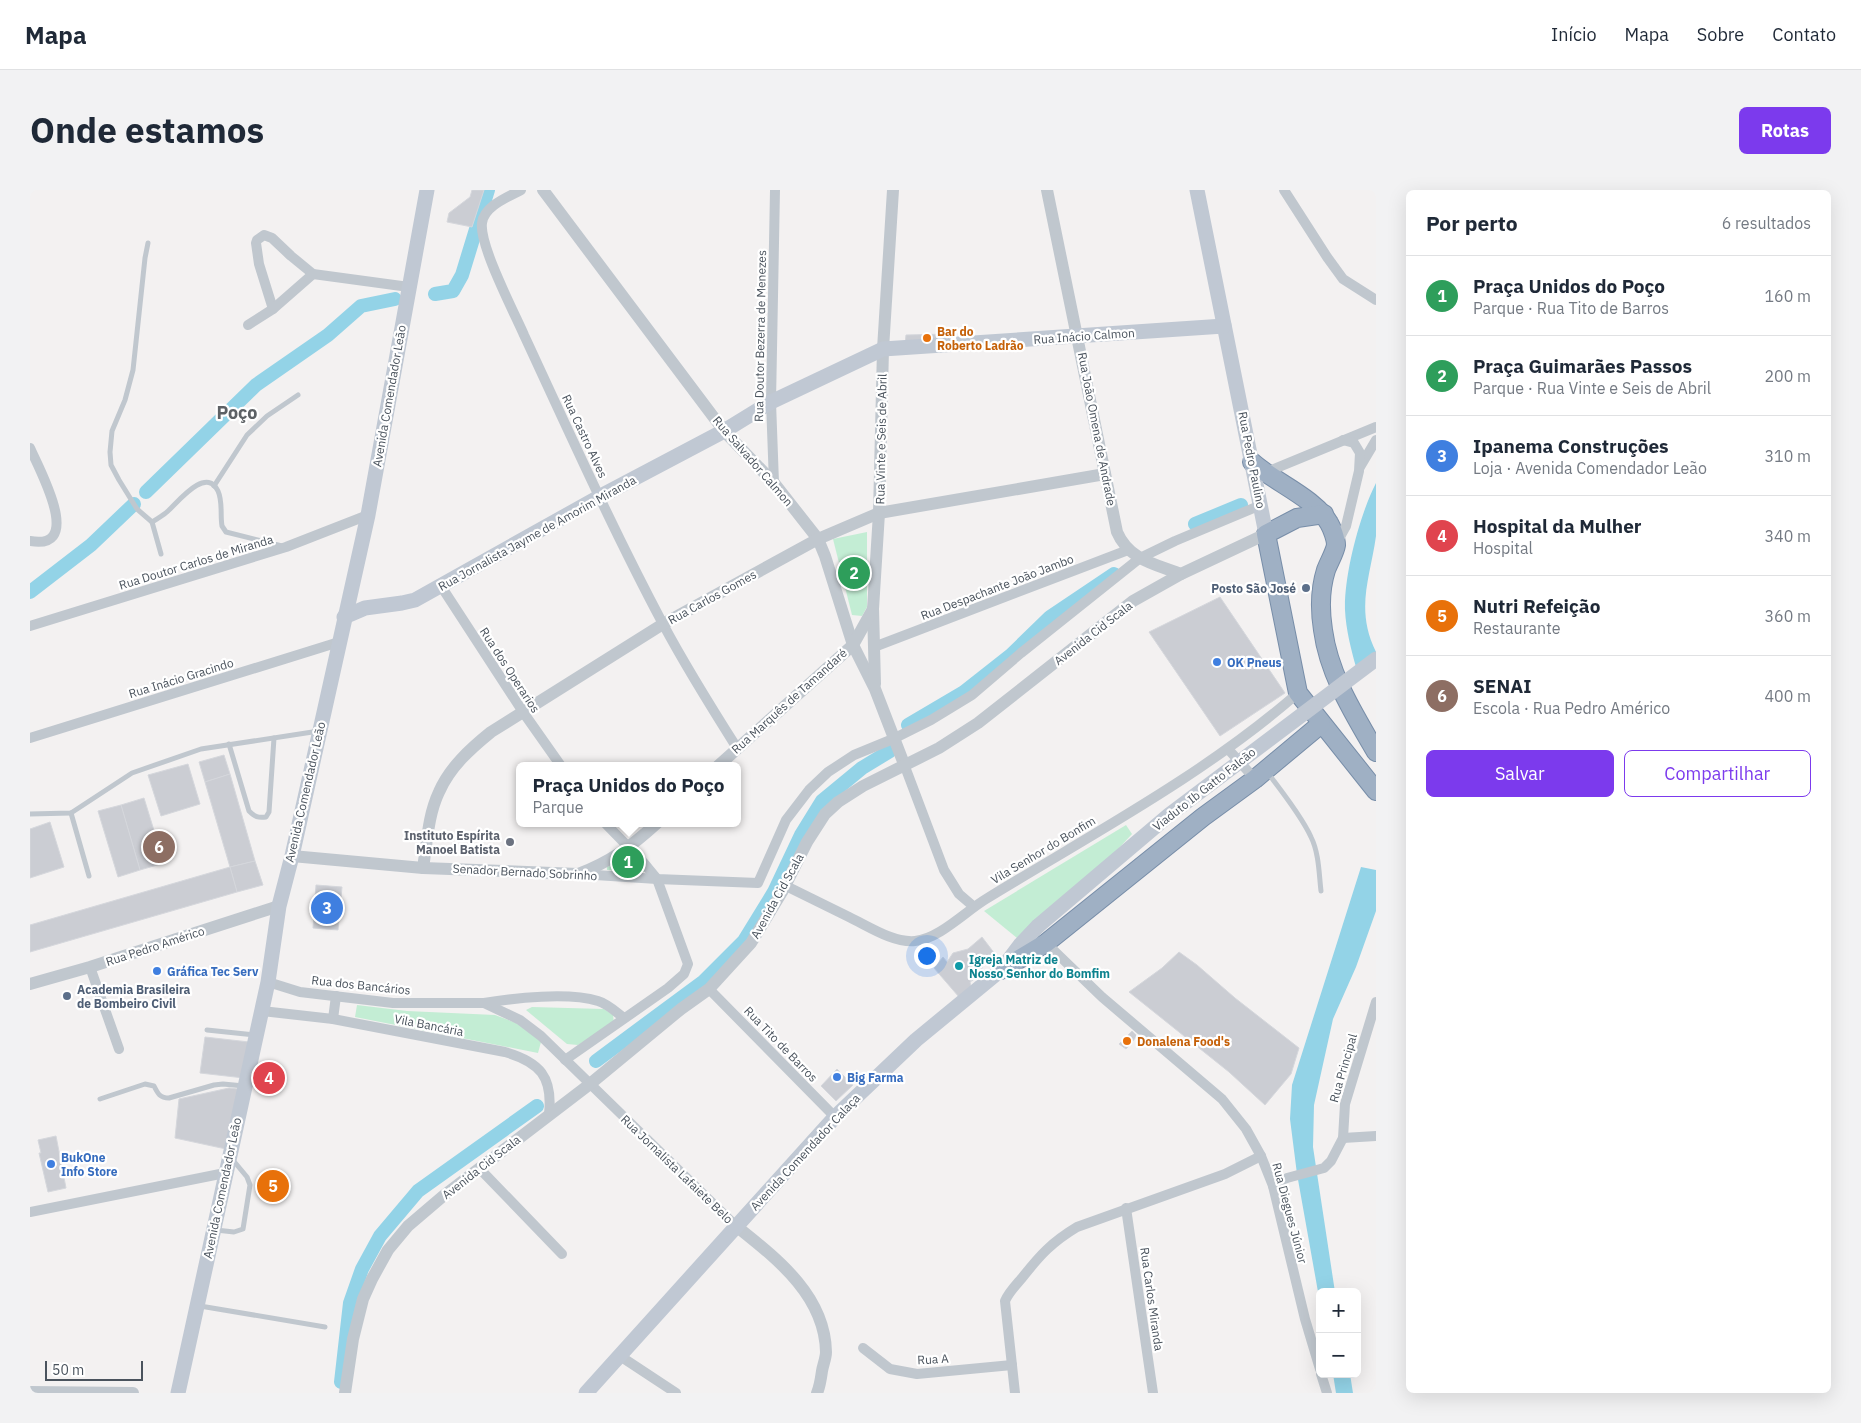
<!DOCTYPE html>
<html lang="pt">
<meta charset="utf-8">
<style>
:root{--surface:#fff;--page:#f2f2f3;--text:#1f2937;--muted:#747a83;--line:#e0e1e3;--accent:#7c3aed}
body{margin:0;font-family:"IBM Plex Sans",sans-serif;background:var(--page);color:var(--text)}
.controls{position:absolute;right:15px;bottom:15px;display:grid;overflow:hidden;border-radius:8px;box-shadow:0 5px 20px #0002}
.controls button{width:45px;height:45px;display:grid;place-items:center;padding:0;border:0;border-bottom:1px solid var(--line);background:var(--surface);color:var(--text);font:25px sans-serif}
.scale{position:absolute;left:15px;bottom:12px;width:98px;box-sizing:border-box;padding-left:5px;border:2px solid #4a535d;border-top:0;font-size:14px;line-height:18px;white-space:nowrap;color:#4a535d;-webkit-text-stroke:4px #fff;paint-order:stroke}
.you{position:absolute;left:896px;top:765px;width:18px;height:18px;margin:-12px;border:4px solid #fff;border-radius:50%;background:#1a73e8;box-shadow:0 0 0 8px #1a73e833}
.badge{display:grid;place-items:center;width:32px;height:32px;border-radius:50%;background:var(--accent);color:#fff;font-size:16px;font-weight:700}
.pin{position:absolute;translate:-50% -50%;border:2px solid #fff;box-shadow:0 1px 5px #0006}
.popup{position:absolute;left:486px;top:572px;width:225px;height:65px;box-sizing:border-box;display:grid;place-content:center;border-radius:8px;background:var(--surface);filter:drop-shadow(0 1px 4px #0005);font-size:16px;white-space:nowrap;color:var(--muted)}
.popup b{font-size:19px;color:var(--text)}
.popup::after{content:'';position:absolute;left:50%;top:100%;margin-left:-10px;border:10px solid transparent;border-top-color:var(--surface)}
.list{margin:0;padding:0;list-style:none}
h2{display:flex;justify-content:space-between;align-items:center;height:65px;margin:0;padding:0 20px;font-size:21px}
h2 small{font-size:16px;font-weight:400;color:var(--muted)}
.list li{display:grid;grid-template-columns:32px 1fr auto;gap:15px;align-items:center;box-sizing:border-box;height:80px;padding:0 20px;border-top:1px solid var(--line)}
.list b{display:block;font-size:19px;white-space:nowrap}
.list p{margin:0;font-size:16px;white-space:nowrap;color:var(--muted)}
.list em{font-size:16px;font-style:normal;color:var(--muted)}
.actions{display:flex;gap:10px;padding:15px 20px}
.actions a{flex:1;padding:11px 0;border:1px solid var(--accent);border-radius:8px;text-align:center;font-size:18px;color:var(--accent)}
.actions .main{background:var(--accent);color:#fff}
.map{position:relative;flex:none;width:1346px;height:1203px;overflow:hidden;border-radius:8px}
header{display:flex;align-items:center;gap:30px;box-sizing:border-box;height:70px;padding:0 25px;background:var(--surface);border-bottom:1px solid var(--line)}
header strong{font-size:24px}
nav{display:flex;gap:28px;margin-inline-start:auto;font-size:18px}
.intro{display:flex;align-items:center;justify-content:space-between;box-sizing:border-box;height:120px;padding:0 30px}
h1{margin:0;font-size:35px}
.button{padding:12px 22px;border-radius:8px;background:var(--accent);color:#fff;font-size:18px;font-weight:700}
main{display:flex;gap:30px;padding:0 30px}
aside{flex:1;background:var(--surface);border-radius:8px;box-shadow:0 5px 20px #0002}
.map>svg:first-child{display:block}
</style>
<header>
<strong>Mapa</strong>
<nav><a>Início</a><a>Mapa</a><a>Sobre</a><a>Contato</a></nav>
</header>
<div class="intro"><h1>Onde estamos</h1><a class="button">Rotas</a></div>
<main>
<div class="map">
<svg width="1346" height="1203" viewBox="0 0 1346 1203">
<rect width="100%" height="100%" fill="#f3f1f1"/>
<g fill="#c3edd4">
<polygon points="837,342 837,417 832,426 822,425 803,349"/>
<polygon points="1096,635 1102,644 1078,670 987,748 954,721"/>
<polygon points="602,666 615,682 577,680 577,677"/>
<polygon points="327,815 377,821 465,825 497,837 511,852 508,863 325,827"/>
<polygon points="502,817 574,819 583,825 584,833 548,855 537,854 496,820"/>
</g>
<g fill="#93d3e7">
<path d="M1346,293C1346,310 1346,329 1346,346C1340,389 1325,419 1346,462L1326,477C1321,459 1316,440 1315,420C1314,384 1330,324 1346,293Z"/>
<polygon points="1331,677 1346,680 1346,721 1326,777 1303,829 1284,915 1283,957 1305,1102 1290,1102 1290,1113 1267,984 1260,929 1262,895"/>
<polygon points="1303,1184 1320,1184 1323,1203 1306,1203"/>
</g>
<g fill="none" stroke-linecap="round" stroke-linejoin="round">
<g stroke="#93d3e7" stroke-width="14">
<polyline points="405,104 423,101 432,85 458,0"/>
<polyline points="116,302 226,195 298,145 331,116 365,109"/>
<polyline points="1165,334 1211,315"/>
<polyline points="0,402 61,355 104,314"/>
<polyline points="878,535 934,502 981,465 1020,427 1084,384"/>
<polyline points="566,871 674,791 714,751 744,702 771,645 792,611 832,578 860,561"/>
<polyline points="311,1192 320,1113 332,1079 350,1046 388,1001 507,916"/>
</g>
</g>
<g fill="#cbcdd3" stroke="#d5d7dc">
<polygon points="442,0 454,0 442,37 417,32 419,23 440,7"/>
<polygon points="918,144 917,151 875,154 876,145"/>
<polygon points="1190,407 1255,503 1190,546 1119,442"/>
<polygon points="194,565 200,584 175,592 169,572"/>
<polygon points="158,574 170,614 131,626 118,585"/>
<polygon points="200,584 225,671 200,677 175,592"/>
<polygon points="114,608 134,673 110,680 91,615"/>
<polygon points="91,615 110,680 88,687 68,621"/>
<polygon points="20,632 34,677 0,688 0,639"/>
<polygon points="225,671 233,695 207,702 200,677"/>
<polygon points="200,677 207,702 0,762 0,735"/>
<polygon points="286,695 312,697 308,740 283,738"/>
<polygon points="952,747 965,764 953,774 950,785 940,792 941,797 929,807 904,778 913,767 917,772 923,763 938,759"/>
<polygon points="1149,762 1167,775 1205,808 1269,858 1261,884 1235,915 1199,882 1099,802 1132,778"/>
<polygon points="1102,841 1107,846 1096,859 1089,854"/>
<polygon points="175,847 219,852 214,888 170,883"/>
<polygon points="807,879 823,895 806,911 791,896"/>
<polygon points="199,898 208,899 196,959 145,948 149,909"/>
<polygon points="26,946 36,998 18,1002 9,963 11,963 8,950"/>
</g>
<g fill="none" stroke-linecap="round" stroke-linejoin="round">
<g stroke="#778da8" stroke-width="20">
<g id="trunk">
<path d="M1222,272C1244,292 1285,308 1299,333C1302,338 1306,349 1306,355C1305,362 1299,372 1296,380C1290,399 1290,421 1293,440C1299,485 1324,524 1346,562"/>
<polyline points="1294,324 1267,328 1236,344 1268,503 1346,601"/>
<polyline points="971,780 1016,753 1173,627 1225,589 1291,534"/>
</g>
</g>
<g stroke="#c0c7ce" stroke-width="5">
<path d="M118,53L115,68L103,180L95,210L82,241L80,262L81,275L89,290L107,319L122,332C128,328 134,325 138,321C148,312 176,276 188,301C193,312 190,325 192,336L196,342L252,356"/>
<polyline points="184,296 217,245 237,226 268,205"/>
<polyline points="122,332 131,364"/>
<path d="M199,554L219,621C225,627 228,628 236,627L239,622L244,548"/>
<path d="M1237,582C1251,600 1272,627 1281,647C1289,663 1289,684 1291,701"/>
<polyline points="41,623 59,686"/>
<polyline points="0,624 41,623 102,583 171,559 289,541"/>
<polyline points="177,840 225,845"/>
<path d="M70,909L115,894L124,896C128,904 130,908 139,908L184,895L193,894L214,896"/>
<polyline points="186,1040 204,1042 213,1039 220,995 217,987 202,969"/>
<polyline points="170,1116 295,1137"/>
</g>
<g stroke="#c0c7ce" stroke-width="10">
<path d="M491,0C478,7 454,16 452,33C449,55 484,122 494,145C539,242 583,340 633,434C656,477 681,517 707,558"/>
<polyline points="1254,0 1297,67 1313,89 1346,110"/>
<polyline points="243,119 229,74 226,53 227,50 234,45 242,48 261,66 283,84 379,97"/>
<polyline points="218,135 243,119 283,84"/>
<path d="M0,258C9,279 55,361 0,351"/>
<polyline points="1330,277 1346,250"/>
<polyline points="1234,283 1346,237"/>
<polyline points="744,293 741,212 745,0"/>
<polyline points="1306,354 1316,336 1329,281 1330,263 1324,253 1313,250"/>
<polyline points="411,396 493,522 531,576"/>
<polyline points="0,436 256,357 338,325"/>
<polyline points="844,457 1098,360"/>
<polyline points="0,548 309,452"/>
<polyline points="1198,559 1225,589"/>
<polyline points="874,574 914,680 929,704 943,716"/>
<polyline points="550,684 627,689 728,693 756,630 779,600 798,582 824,565 863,549 901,530 942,505 991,463 1110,368 1145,351 1231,315"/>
<path d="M754,695C776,706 797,716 819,727C838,736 863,753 885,751C909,749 936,721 956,709C1062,644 1174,585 1268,503"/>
<polyline points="1016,753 1072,807 1192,909 1216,939 1231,966 1243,996 1275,1129 1290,1179"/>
<polyline points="60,777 89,859"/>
<polyline points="238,792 270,802 363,813 454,813 490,830 511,846 706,1036"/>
<polyline points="679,799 805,927"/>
<path d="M454,813C485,808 538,802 568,811C578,814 586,822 594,828"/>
<path d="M232,821L303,829L475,862C510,872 523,887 519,924"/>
<polyline points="303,829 306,806"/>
<polyline points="535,870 638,798 654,784 658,774 627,689 613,672 575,633"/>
<polyline points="1313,948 1346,946"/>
<polyline points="449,978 532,1064"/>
<polyline points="1243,996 1257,988 1294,978 1301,971 1313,948 1315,914 1346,812"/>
<polyline points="1096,1018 1123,1203"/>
<polyline points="0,1022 195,983"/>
<polyline points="833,1158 860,1179 887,1184 982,1175"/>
<polyline points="590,1166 646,1203"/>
<polyline points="1291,1184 1297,1203"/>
<path d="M985,1203L975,1111C979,1102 986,1095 992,1088C1010,1065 1022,1052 1047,1037L1195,984L1231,966"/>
</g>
<g stroke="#c0c7ce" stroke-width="12">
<polyline points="513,0 694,241 744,293 788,349 795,366 823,455 845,499 874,574"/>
<path d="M1017,0L1087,342C1099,370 1125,374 1151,384"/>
<polyline points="845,494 843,419 849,323 853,159 863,0"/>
<polyline points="688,576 823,455 843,419"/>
<path d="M262,666L393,678L548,684C580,672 602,656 627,633"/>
<path d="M393,678C397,653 398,625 409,602C420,577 440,559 461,542L633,434L788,349L849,323L1075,284"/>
<polyline points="0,794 60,777 249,716"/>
<path d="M706,1036C746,1068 795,1105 796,1162C796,1168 793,1175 792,1181C791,1188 790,1196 787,1203"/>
<polyline points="0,1202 103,1203"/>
<polyline points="315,1203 323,1149 333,1109 342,1089 358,1060 378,1036 412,1007 560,894 651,819 679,799 721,753 752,702 777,652 795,624 808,612 833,596 909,558 948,533 1103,411 1151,384 1236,344"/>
</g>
<g stroke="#c0c8d3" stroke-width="15">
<polyline points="1167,0 1236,344"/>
<polyline points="314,427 335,418 372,413 385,410 569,307 694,241 741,212 853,159 1194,136"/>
<polyline points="148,1203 238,792 249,716 262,666 338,325 397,0"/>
<polyline points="556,1203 805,927 886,850 971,780 990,755 1008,736"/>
</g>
<use href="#trunk" stroke="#9fb0c4" stroke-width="18"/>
<polyline stroke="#c0c8d3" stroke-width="15" points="1008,736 1139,625 1346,469"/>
</g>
<g fill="#e8710a" stroke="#fff" stroke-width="2">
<circle cx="897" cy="148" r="5"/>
<circle cx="1097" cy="851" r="5"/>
</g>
<g fill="#5c6f8a" stroke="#fff" stroke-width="2">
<circle cx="1276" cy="398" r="5"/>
<circle cx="37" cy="806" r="5"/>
</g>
<g fill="#3f7fe0" stroke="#fff" stroke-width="2">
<circle cx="1187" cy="472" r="5"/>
<circle cx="127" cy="781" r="5"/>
<circle cx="807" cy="887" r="5"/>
<circle cx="21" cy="974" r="5"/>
</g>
<circle fill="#6b7280" stroke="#fff" stroke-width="2" cx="480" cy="652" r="5"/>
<circle fill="#0f9aa8" stroke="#fff" stroke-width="2" cx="929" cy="776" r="5"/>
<g text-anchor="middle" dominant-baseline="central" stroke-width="4.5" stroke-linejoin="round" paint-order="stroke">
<g font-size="12" font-weight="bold" fill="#c56008" stroke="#fff" text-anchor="start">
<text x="907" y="141">Bar do<tspan x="907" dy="14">Roberto Ladrão</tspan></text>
<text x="1107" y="851">Donalena Food's</text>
</g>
<g font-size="12" fill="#4a535d" stroke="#fff">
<text transform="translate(730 146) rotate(-89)">Rua Doutor Bezerra de Menezes</text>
<text transform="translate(1054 146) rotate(-4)">Rua Inácio Calmon</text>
<text transform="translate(359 206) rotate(-80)">Avenida Comendador Leão</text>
<text transform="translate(1067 239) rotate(79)">Rua João Omena de Andrade</text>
<text transform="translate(555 246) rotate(65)">Rua Castro Alves</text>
<text transform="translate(851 249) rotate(-89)">Rua Vinte e Seis de Abril</text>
<text transform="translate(1222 270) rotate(79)">Rua Pedro Paulino</text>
<text transform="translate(723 271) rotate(49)">Rua Salvador Calmon</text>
<text transform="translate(507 343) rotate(-29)">Rua Jornalista Jayme de Amorim Miranda</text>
<text transform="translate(166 372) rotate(-17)">Rua Doutor Carlos de Miranda</text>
<text transform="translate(967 397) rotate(-21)">Rua Despachante João Jambo</text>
<text transform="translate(682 407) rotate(-29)">Rua Carlos Gomes</text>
<text transform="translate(1063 443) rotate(-38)">Avenida Cid Scala</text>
<text transform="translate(480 480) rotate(57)">Rua dos Operarios</text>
<text transform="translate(151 488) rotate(-17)">Rua Inácio Gracindo</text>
<text transform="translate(759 511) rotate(-42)">Rua Marquês de Tamandaré</text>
<text transform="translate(1174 599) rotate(-38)">Viaduto Ib Gatto Falcão</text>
<text transform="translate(275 602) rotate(-77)">Avenida Comendador Leão</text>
<text transform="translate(1013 660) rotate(-31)">Vila Senhor do Bonfim</text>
<text transform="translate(495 682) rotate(3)">Senador Bernado Sobrinho</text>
<text transform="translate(747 706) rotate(-61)">Avenida Cid Scala</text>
<text transform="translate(125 756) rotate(-18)">Rua Pedro Américo</text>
<text transform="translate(331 795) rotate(6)">Rua dos Bancários</text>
<text transform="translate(399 835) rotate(11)">Vila Bancária</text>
<text transform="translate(751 854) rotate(46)">Rua Tito de Barros</text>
<text transform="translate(1313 878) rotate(-74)">Rua Principal</text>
<text transform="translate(775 962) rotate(-47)">Avenida Comendador Calaça</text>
<text transform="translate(451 977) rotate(-38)">Avenida Cid Scala</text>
<text transform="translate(647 979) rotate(44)">Rua Jornalista Lafaiete Belo</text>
<text transform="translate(192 998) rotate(-78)">Avenida Comendador Leão</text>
<text transform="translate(1260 1023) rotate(75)">Rua Diegues Júnior</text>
<text transform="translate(1122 1109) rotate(82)">Rua Carlos Miranda</text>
<text transform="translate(903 1169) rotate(-3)">Rua A</text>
</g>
<g font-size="12" font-weight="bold" fill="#4e5e75" stroke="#fff" text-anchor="end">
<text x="1266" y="398">Posto São José</text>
<text x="47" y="799" text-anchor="start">Academia Brasileira<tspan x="47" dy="14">de Bombeiro Civil</tspan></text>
</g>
<g font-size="12" font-weight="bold" fill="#366cbe" stroke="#fff" text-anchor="start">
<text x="1197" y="472">OK Pneus</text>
<text x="137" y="781">Gráfica Tec Serv</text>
<text x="817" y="887">Big Farma</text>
<text x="31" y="967">BukOne<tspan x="31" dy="14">Info Store</tspan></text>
</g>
<g font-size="12" font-weight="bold" fill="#5b616d" stroke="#fff" text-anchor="end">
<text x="470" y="645">Instituto Espírita<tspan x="470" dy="14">Manoel Batista</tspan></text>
</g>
<g font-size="12" font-weight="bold" fill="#0d838f" stroke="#fff" text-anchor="start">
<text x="939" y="769">Igreja Matriz de<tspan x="939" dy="14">Nosso Senhor do Bomfim</tspan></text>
</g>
<g font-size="18" font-weight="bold" fill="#5d6165" stroke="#fff">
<text x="207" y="222">Poço</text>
</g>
</g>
</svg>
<div class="controls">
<button>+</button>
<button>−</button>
</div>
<div class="scale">50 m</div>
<div class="you"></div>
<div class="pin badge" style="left:598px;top:672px;background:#2e9e5b">1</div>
<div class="popup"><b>Praça Unidos do Poço</b>Parque</div>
<div class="pin badge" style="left:824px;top:383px;background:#2e9e5b">2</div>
<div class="pin badge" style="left:297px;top:718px;background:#3f7fe0">3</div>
<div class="pin badge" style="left:239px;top:888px;background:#e0444e">4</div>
<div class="pin badge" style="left:243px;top:996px;background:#e8710a">5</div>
<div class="pin badge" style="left:129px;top:657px;background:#8d6e63">6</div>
</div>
<aside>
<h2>Por perto<small>6 resultados</small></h2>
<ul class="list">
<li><span class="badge" style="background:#2e9e5b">1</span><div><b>Praça Unidos do Poço</b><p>Parque · Rua Tito de Barros</p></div><em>160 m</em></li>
<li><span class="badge" style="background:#2e9e5b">2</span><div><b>Praça Guimarães Passos</b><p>Parque · Rua Vinte e Seis de Abril</p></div><em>200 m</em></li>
<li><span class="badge" style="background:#3f7fe0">3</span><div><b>Ipanema Construções</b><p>Loja · Avenida Comendador Leão</p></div><em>310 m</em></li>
<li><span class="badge" style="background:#e0444e">4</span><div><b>Hospital da Mulher</b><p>Hospital</p></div><em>340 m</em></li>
<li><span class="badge" style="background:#e8710a">5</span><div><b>Nutri Refeição</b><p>Restaurante</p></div><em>360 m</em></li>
<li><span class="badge" style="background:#8d6e63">6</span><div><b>SENAI</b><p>Escola · Rua Pedro Américo</p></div><em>400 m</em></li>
</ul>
<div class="actions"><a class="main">Salvar</a><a>Compartilhar</a></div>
</aside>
</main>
